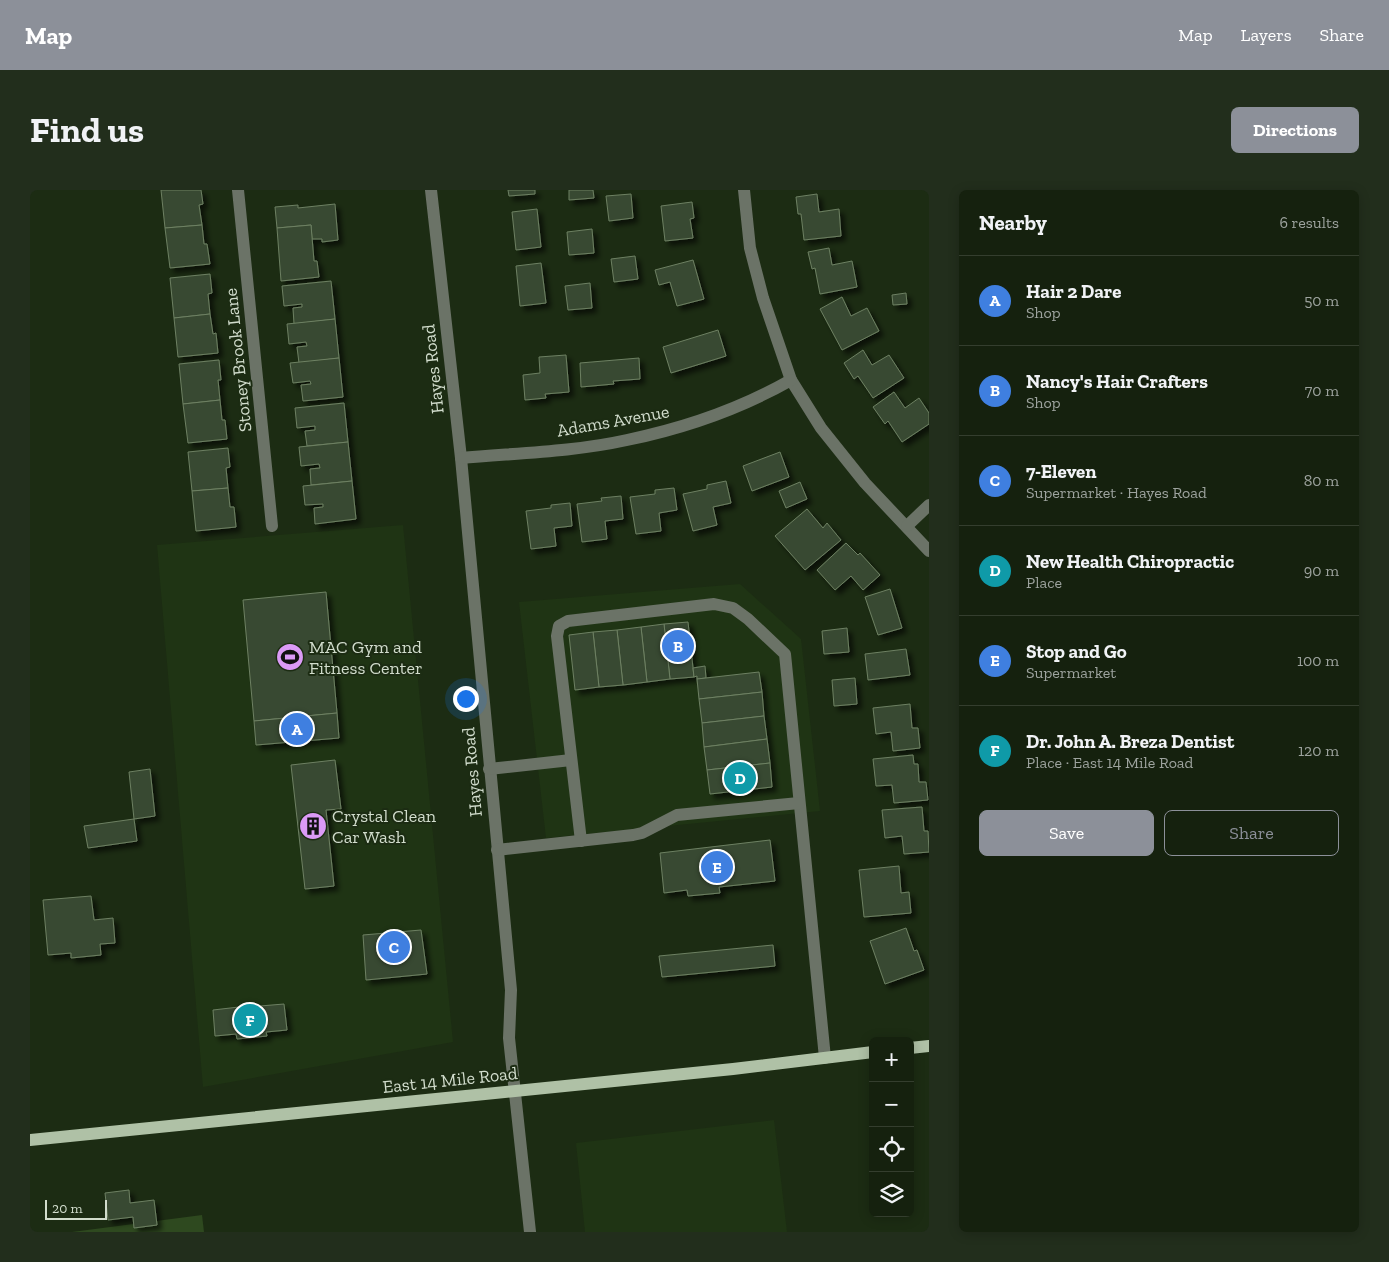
<!DOCTYPE html>
<meta charset="utf-8">
<style>
:root{--surface:#15210e;--page:#222e1c;--text:#f1f3f6;--muted:#9da39e;--line:#343e2e;--accent:#8c9099}
body{margin:0;font-family:"Zilla Slab",serif;background:var(--page);color:var(--text)}
.controls{position:absolute;right:15px;bottom:15px;display:grid;overflow:hidden;border-radius:8px;box-shadow:0 2px 12px #0003}
.controls button{width:45px;height:45px;display:grid;place-items:center;padding:0;border:0;border-bottom:1px solid var(--line);background:var(--surface);color:var(--text);font:25px sans-serif}
.scale{position:absolute;left:15px;bottom:12px;width:62px;box-sizing:border-box;padding-left:5px;border:2px solid #d1dccc;border-top:0;font-size:14px;line-height:18px;white-space:nowrap;color:#d1dccc;-webkit-text-stroke:4px #1c2c13;paint-order:stroke}
.you{position:absolute;left:435px;top:508px;width:18px;height:18px;margin:-12px;border:4px solid #fff;border-radius:50%;background:#1a73e8;box-shadow:0 0 0 8px #1a73e833}
.badge{display:grid;place-items:center;width:32px;height:32px;border-radius:50%;background:var(--accent);color:#fff;font-size:16px;font-weight:700}
.pin{position:absolute;translate:-50% -50%;border:2px solid #fff;box-shadow:0 1px 5px #0006}
.list{margin:0;padding:0;list-style:none}
h2{display:flex;justify-content:space-between;align-items:center;height:65px;margin:0;padding:0 20px;font-size:21px}
h2 small{font-size:16px;font-weight:400;color:var(--muted)}
.list li{display:grid;grid-template-columns:32px 1fr auto;gap:15px;align-items:center;box-sizing:border-box;height:90px;padding:0 20px;border-top:1px solid var(--line)}
.list b{display:block;font-size:19px;white-space:nowrap}
.list p{margin:0;font-size:16px;white-space:nowrap;color:var(--muted)}
.list em{font-size:16px;font-style:normal;color:var(--muted)}
.actions{display:flex;gap:10px;padding:15px 20px}
.actions a{flex:1;padding:11px 0;border:1px solid var(--accent);border-radius:8px;text-align:center;font-size:18px;color:var(--accent)}
.actions .main{background:var(--accent);color:#fff}
.icon{flex:none;width:28px;height:28px;fill:none;stroke:currentColor;stroke-width:2;stroke-linecap:round;stroke-linejoin:round}
.map{position:relative;flex:none;width:899px;height:1042px;overflow:hidden;border-radius:8px}
header{display:flex;align-items:center;gap:30px;box-sizing:border-box;height:70px;padding:0 25px;background:var(--accent);color:#fff}
header strong{font-size:24px}
nav{display:flex;gap:28px;margin-inline-start:auto;font-size:18px}
.intro{display:flex;align-items:center;justify-content:space-between;box-sizing:border-box;height:120px;padding:0 30px}
h1{margin:0;font-size:35px}
.button{padding:12px 22px;border-radius:8px;background:var(--accent);color:#fff;font-size:18px;font-weight:700}
main{display:flex;gap:30px;padding:0 30px}
aside{flex:1;background:var(--surface);border-radius:8px;box-shadow:0 2px 12px #0003}
.map>svg:first-child{display:block}
</style>
<header>
<strong>Map</strong>
<nav><a>Map</a><a>Layers</a><a>Share</a></nav>
</header>
<div class="intro"><h1>Find us</h1><a class="button">Directions</a></div>
<main>
<div class="map">
<svg width="899" height="1042" viewBox="0 0 899 1042">
<defs>
<filter id="shadow"><feDropShadow dx="4.5" dy="4.5" stdDeviation="2.5" flood-color="#0009"/></filter>
</defs>
<rect width="100%" height="100%" fill="#1c2c13"/>
<g fill="#1f3414">
<polygon points="373,335 423,852 173,897 127,355"/>
<polygon points="710,394 771,449 790,621 516,648 489,412"/>
<polygon points="744,930 757,1042 555,1042 546,953"/>
</g>
<polygon fill="#2e491f" points="172,1025 174,1042 42,1042"/>
<g fill="#394a30" stroke="#6d8063" filter="url(#shadow)">
<polygon points="131,0 171,0 173,14 169,15 172,35 135,38"/>
<polygon points="478,0 505,0 505,4 479,6"/>
<polygon points="539,0 563,0 564,8 539,10"/>
<polygon points="601,4 603,28 579,31 576,6"/>
<polygon points="787,4 789,22 809,19 811,46 774,50 771,24 768,24 766,7"/>
<polygon points="662,12 664,28 660,29 663,48 635,51 631,16"/>
<polygon points="305,14 308,50 292,52 292,49 282,49 281,35 247,38 245,17 268,15 268,18"/>
<polygon points="507,19 511,57 486,60 482,22"/>
<polygon points="172,35 174,54 177,54 180,74 140,78 135,38"/>
<polygon points="281,35 284,71 287,71 289,87 251,91 247,38"/>
<polygon points="562,39 564,63 539,65 537,42"/>
<polygon points="799,58 802,75 822,71 827,97 790,104 785,78 782,79 778,62"/>
<polygon points="605,66 608,89 584,92 581,69"/>
<polygon points="663,70 674,109 647,116 640,92 629,95 625,80"/>
<polygon points="511,73 516,113 490,116 486,76"/>
<polygon points="180,84 182,103 178,104 180,124 144,128 140,88"/>
<polygon points="301,91 305,129 264,134 263,118 272,117 272,114 254,116 252,96"/>
<polygon points="560,93 562,118 538,120 535,96"/>
<polygon points="876,103 877,114 863,115 862,105"/>
<polygon points="812,107 821,126 837,118 849,141 812,160 790,119"/>
<polygon points="180,124 183,144 186,143 188,163 148,167 144,128"/>
<polygon points="305,129 309,168 269,173 267,157 277,156 276,152 259,154 257,134"/>
<polygon points="688,140 696,166 641,183 633,157"/>
<polygon points="833,160 842,175 859,165 874,188 843,208 828,186 824,189 814,173"/>
<polygon points="536,165 539,202 515,204 516,208 495,210 493,185 510,183 509,167"/>
<polygon points="309,168 313,207 273,211 271,195 281,194 280,191 263,193 260,173"/>
<polygon points="609,168 610,189 583,191 584,194 551,197 550,173"/>
<polygon points="189,170 191,190 188,190 190,210 153,214 149,174"/>
<polygon points="864,202 875,218 889,208 899,223 899,234 872,252 858,231 855,234 843,217"/>
<polygon points="190,210 192,230 195,230 197,249 158,253 153,214"/>
<polygon points="314,213 318,252 277,256 275,241 285,240 285,236 267,238 265,218"/>
<polygon points="318,252 322,291 281,295 280,279 290,278 289,274 271,276 269,257"/>
<polygon points="198,258 200,277 196,278 198,298 162,301 158,262"/>
<polygon points="750,262 759,287 722,301 713,276"/>
<polygon points="322,291 326,329 285,334 284,318 293,317 293,314 275,315 273,296"/>
<polygon points="696,291 701,313 683,317 687,335 663,341 653,304 677,299 677,295"/>
<polygon points="770,292 777,309 756,318 749,301"/>
<polygon points="198,298 200,317 204,317 206,337 166,341 162,301"/>
<polygon points="644,298 647,320 629,323 631,341 606,344 600,307 625,304 625,300"/>
<polygon points="591,306 593,329 575,331 577,349 552,352 547,314 572,311 571,308"/>
<polygon points="540,313 542,336 524,338 526,356 501,359 496,321 521,318 521,315"/>
<polygon points="777,319 793,338 797,333 811,350 775,380 745,346"/>
<polygon points="816,353 828,365 830,363 850,385 833,400 821,386 805,400 787,380"/>
<polygon points="860,399 872,438 848,445 835,407"/>
<polygon points="296,402 307,523 224,531 213,410"/>
<polygon points="658,432 664,487 640,489 634,434"/>
<polygon points="634,434 640,489 617,492 611,437"/>
<polygon points="611,437 617,492 593,495 587,440"/>
<polygon points="817,438 819,462 794,464 792,441"/>
<polygon points="587,440 593,495 569,497 563,442"/>
<polygon points="563,442 569,497 545,500 539,445"/>
<polygon points="876,459 880,485 838,490 835,464"/>
<polygon points="675,476 676,488 667,489 667,486 664,487 663,478"/>
<polygon points="729,482 732,502 669,509 667,489"/>
<polygon points="825,488 827,514 804,516 802,490"/>
<polygon points="732,502 734,526 672,533 669,509"/>
<polygon points="880,514 882,538 888,538 890,558 863,561 861,542 846,544 843,518"/>
<polygon points="307,523 309,548 226,555 224,531"/>
<polygon points="734,526 737,549 674,557 672,533"/>
<polygon points="737,549 740,573 677,580 674,557"/>
<polygon points="883,565 884,574 888,574 889,592 896,592 898,610 864,613 862,595 846,596 843,569"/>
<polygon points="305,570 311,619 296,620 304,696 275,699 261,575"/>
<polygon points="740,573 742,597 680,604 677,580"/>
<polygon points="120,579 125,626 104,629 99,582"/>
<polygon points="892,617 894,641 898,641 899,662 874,664 872,646 855,648 852,620"/>
<polygon points="104,629 107,651 58,658 54,636"/>
<polygon points="740,650 745,691 689,697 690,703 658,706 657,700 634,703 630,663"/>
<polygon points="869,676 871,703 879,702 881,723 834,727 829,680"/>
<polygon points="61,706 64,730 83,728 85,753 70,754 71,765 41,768 41,763 18,765 13,710"/>
<polygon points="876,738 884,761 887,760 894,780 855,794 840,751"/>
<polygon points="391,740 397,784 336,790 333,745"/>
<polygon points="743,755 745,776 632,787 629,766"/>
<polygon points="254,814 257,840 236,842 237,846 207,849 206,844 185,846 183,820 209,817 209,820 218,819 218,817"/>
<polygon points="99,1000 100,1013 124,1010 127,1035 104,1038 103,1027 78,1030 75,1003"/>
</g>
<g fill="none" stroke-linecap="round" stroke-linejoin="round">
<g stroke="#6b7367" stroke-width="12">
<polyline points="208,0 242,336"/>
<polyline points="401,0 431,268 481,800 479,848 500,1042"/>
<polyline points="714,0 720,58 733,108 761,190 791,238 835,293 899,361"/>
<path d="M431,268C486,263 543,262 597,250C655,238 710,219 761,190"/>
<polyline points="877,336 899,315"/>
<polyline points="459,579 541,570"/>
<polyline points="551,651 527,446 529,436 538,431 684,414 703,418 718,429 755,464 795,868"/>
<polyline points="467,660 603,645 612,643 647,625 769,613"/>
</g>
<g stroke="#afc1a6" stroke-width="12">
<polyline points="880,858 899,856"/>
<polyline points="0,950 703,879 843,862"/>
</g>
</g>
<defs>
<g id="stadium-disc" transform="scale(1.4375)"><circle r="9.5" fill="#db9af6" stroke="#1c2c13"/><path d="M0-5a6.5 5 0 1 0 0 10a6.5 5 0 1 0 0-10ZM-3.5-1.8h7v3.6h-7Z" fill="#111"/></g>
<g id="building-disc" transform="scale(1.4375)"><circle r="9.5" fill="#db9af6" stroke="#1c2c13"/><path d="M-4-6H4V6H1V3H-1V6H-4ZM-2.5-4.3h1.7v1.8h-1.7ZM.8-4.3h1.7v1.8H.8ZM-2.5-1h1.7V.8h-1.7ZM.8-1h1.7V.8H.8Z" fill="#111"/></g>
</defs>
<g fill-rule="evenodd">
<use href="#stadium-disc" x="260" y="467"/>
<use href="#building-disc" x="283" y="636"/>
</g>
<g text-anchor="middle" dominant-baseline="central" stroke-width="4" stroke-linejoin="round" paint-order="stroke">
<g font-size="18" fill="#d1dccc" stroke="#1c2c13">
<text transform="translate(208 170) rotate(-96)">Stoney Brook Lane</text>
<text transform="translate(403 179) rotate(-96)">Hayes Road</text>
<text transform="translate(583 231) rotate(-10)">Adams Avenue</text>
<text transform="translate(442 582) rotate(-95)">Hayes Road</text>
<text transform="translate(420 890) rotate(-6)">East 14 Mile Road</text>
</g>
<g font-size="18" fill="#d1dccc" stroke="#1c2c13" text-anchor="start">
<text x="279" y="457">MAC Gym and<tspan x="279" dy="21">Fitness Center</tspan></text>
<text x="302" y="626">Crystal Clean<tspan x="302" dy="21">Car Wash</tspan></text>
</g>
</g>
</svg>
<div class="controls">
<button>+</button>
<button>−</button>
<button><svg class="icon" aria-label="locate" viewBox="0 0 24 24"><circle cx="12" cy="12" r="6"/><path d="M12 2v4M12 18v4M2 12h4M18 12h4"/></svg></button>
<button><svg class="icon" aria-label="layers" viewBox="0 0 24 24"><path d="M12 4l9 5-9 5-9-5zM3 14l9 5 9-5"/></svg></button>
</div>
<div class="scale">20 m</div>
<div class="you"></div>
<div class="pin badge" style="left:267px;top:539px;background:#3f7fe0">A</div>
<div class="pin badge" style="left:648px;top:456px;background:#3f7fe0">B</div>
<div class="pin badge" style="left:364px;top:757px;background:#3f7fe0">C</div>
<div class="pin badge" style="left:710px;top:588px;background:#0f9aa8">D</div>
<div class="pin badge" style="left:687px;top:677px;background:#3f7fe0">E</div>
<div class="pin badge" style="left:220px;top:830px;background:#0f9aa8">F</div>
</div>
<aside>
<h2>Nearby<small>6 results</small></h2>
<ul class="list">
<li><span class="badge" style="background:#3f7fe0">A</span><div><b>Hair 2 Dare</b><p>Shop</p></div><em>50 m</em></li>
<li><span class="badge" style="background:#3f7fe0">B</span><div><b>Nancy's Hair Crafters</b><p>Shop</p></div><em>70 m</em></li>
<li><span class="badge" style="background:#3f7fe0">C</span><div><b>7-Eleven</b><p>Supermarket · Hayes Road</p></div><em>80 m</em></li>
<li><span class="badge" style="background:#0f9aa8">D</span><div><b>New Health Chiropractic</b><p>Place</p></div><em>90 m</em></li>
<li><span class="badge" style="background:#3f7fe0">E</span><div><b>Stop and Go</b><p>Supermarket</p></div><em>100 m</em></li>
<li><span class="badge" style="background:#0f9aa8">F</span><div><b>Dr. John A. Breza Dentist</b><p>Place · East 14 Mile Road</p></div><em>120 m</em></li>
</ul>
<div class="actions"><a class="main">Save</a><a>Share</a></div>
</aside>
</main>
